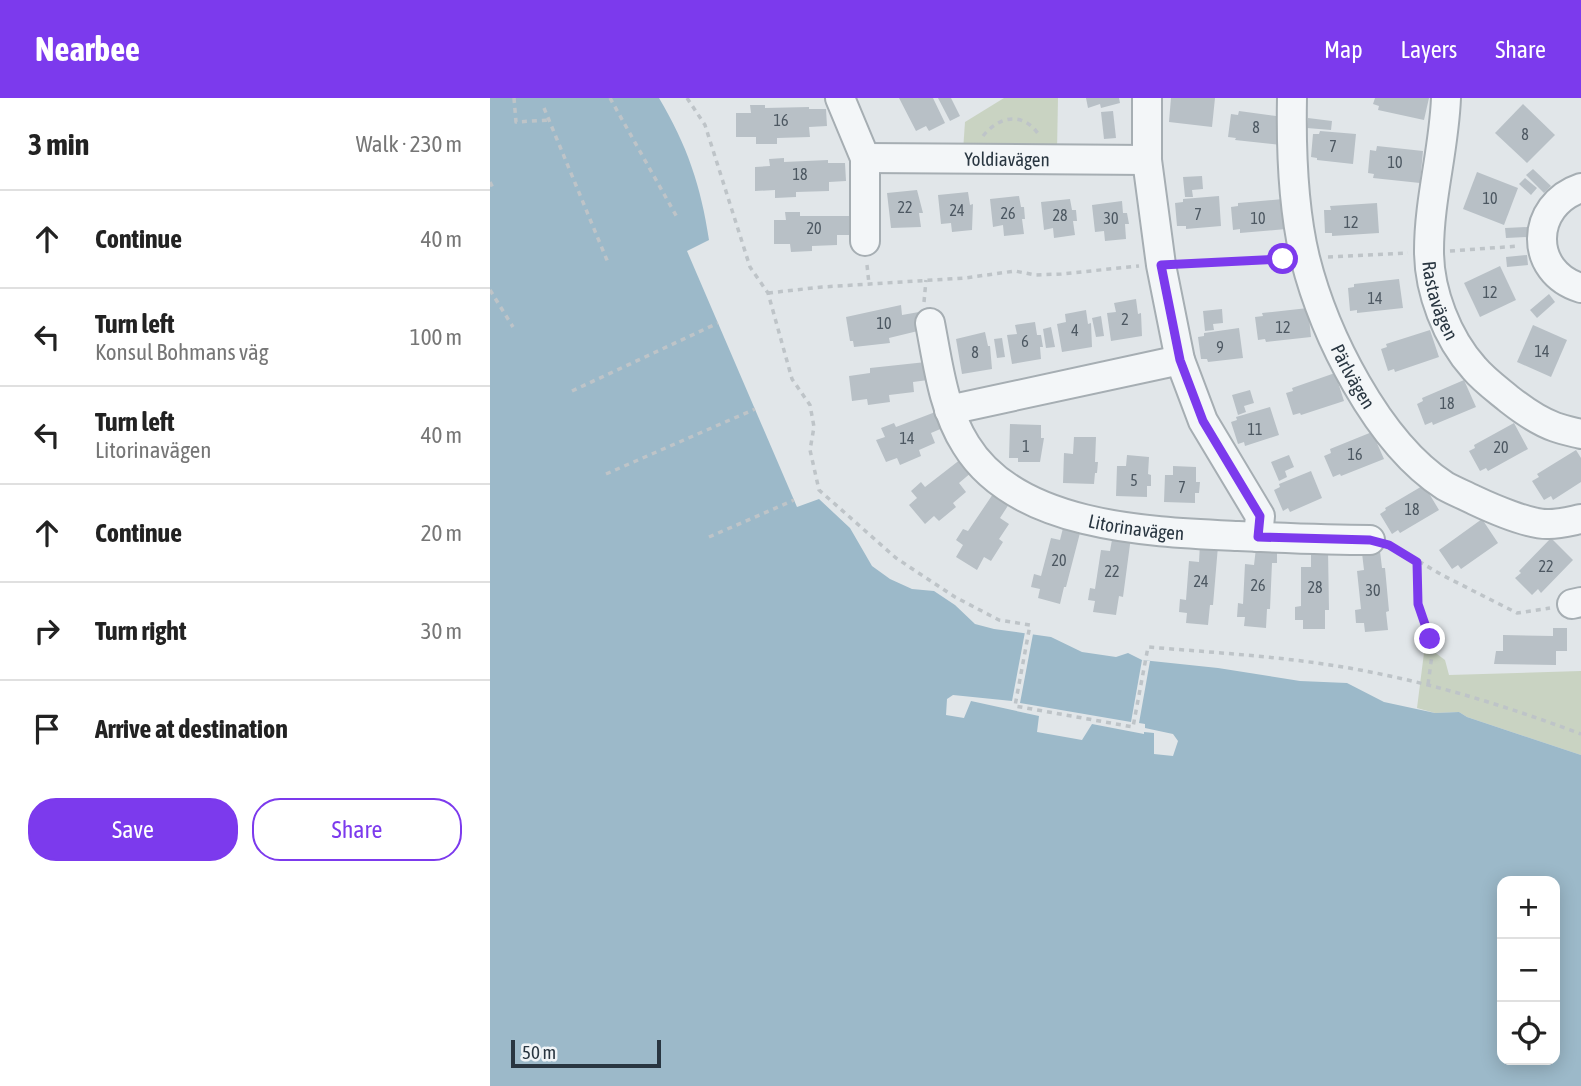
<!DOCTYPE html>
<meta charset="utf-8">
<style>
:root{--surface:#fff;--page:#f2f2f2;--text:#222;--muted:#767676;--line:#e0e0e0;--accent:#7c3aed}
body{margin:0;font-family:"Asap Condensed",sans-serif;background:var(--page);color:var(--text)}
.controls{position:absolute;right:21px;bottom:21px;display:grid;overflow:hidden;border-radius:14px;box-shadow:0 4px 18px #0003}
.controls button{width:63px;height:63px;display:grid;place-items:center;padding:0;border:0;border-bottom:2px solid var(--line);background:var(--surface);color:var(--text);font:35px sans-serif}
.scale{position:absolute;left:21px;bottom:18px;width:150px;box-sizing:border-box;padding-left:7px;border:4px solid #293641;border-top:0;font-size:19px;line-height:24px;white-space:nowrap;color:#293641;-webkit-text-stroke:5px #f0f4f7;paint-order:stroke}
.stop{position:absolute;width:21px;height:21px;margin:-16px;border:5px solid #7c3aed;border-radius:50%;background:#fff}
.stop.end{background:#7c3aed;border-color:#fff;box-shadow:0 2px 7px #0008}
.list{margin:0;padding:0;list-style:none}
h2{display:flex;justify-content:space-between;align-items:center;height:91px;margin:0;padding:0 28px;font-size:30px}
h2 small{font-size:23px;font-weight:400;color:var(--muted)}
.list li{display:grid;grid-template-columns:46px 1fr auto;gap:21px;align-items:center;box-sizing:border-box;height:98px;padding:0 28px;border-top:2px solid var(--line)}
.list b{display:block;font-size:26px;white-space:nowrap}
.list p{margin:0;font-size:23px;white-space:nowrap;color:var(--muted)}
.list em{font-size:23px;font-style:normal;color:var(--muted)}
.actions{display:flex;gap:14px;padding:21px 28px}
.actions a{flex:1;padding:16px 0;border:2px solid var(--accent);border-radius:28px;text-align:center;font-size:24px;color:var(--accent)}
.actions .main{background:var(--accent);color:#fff}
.icon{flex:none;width:38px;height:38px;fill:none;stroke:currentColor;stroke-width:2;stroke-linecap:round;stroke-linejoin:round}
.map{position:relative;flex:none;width:1091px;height:988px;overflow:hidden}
header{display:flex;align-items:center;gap:42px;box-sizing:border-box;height:98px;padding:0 35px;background:var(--accent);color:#fff}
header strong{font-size:33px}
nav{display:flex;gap:38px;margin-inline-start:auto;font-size:24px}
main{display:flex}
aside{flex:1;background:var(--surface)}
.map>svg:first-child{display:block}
</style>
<header>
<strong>Nearbee</strong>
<nav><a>Map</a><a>Layers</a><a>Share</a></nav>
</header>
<main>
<aside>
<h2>3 min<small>Walk · 230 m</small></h2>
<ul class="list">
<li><svg class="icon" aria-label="ahead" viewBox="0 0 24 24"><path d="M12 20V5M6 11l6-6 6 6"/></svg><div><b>Continue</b></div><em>40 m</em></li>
<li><svg class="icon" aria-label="left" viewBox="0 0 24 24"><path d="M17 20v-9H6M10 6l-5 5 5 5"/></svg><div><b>Turn left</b><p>Konsul Bohmans väg</p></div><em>100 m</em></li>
<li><svg class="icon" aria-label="left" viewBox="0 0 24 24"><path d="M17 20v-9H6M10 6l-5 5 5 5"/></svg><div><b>Turn left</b><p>Litorinavägen</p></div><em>40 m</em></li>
<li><svg class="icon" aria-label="ahead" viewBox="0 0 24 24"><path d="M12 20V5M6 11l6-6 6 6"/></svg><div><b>Continue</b></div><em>20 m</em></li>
<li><svg class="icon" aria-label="right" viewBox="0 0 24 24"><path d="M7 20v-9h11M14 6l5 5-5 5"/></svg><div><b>Turn right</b></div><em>30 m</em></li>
<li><svg class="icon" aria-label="arrive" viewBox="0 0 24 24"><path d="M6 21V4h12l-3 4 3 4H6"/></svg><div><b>Arrive at destination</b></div></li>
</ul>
<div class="actions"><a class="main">Save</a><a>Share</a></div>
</aside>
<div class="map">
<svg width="1091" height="988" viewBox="0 0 1091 988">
<rect width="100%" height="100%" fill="#e1e6e9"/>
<g fill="#c9d3c2">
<polygon points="514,0 568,0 567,53 473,53 475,24"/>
<polygon points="935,547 955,562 959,577 1091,573 1091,657 977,619 969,614 945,615 927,610"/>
</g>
<path fill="#9cb9c9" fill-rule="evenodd" d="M0,0H169C197,47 211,88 219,142L197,153L307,409L329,401L360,430L382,468L400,481L422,491L444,493L465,507L485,526L504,531L561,539L592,554L626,559L638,555L652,562L728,570L810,583L857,585L894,604L945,615L969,614L977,619L1091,657V988H0ZM1012,783H1065V962H1012Z"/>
<polygon fill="#e1e6e9" points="535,534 543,536 530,605 641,624 652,562 660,563 649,625 655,626 655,630 683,636 688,643 683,658 664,656 664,635 654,634 654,636 602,626 592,642 547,634 549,618 481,603 474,620 456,617 457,601 463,597 522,603"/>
<g fill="#b8c0c6">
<polygon points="409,0 443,0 455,25 439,33 436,28 426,33"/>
<polygon points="448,0 461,0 470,18 460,23"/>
<polygon points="596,0 629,0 630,5 611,10 610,6 598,10"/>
<polygon points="681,0 725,0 722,29 679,24"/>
<polygon points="885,0 939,0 934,22 888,12 889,8 883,6"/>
<polygon points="1033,6 1065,37 1037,65 1005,35"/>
<polygon points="260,7 275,7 275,10 319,9 319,11 336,11 337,28 319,29 320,39 287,40 287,46 266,46 266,39 246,39 246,15 261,15"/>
<polygon points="623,13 626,40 614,41 611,14"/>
<polygon points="749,13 794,19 791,47 745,42 746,40 738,39 741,16 748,17"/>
<polygon points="818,20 842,23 841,32 817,30"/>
<polygon points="830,33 866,36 863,66 827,62 827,60 821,59 823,36 829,36"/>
<polygon points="887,48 933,53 930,85 883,80 884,76 878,75 880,52 886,53"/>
<polygon points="294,60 294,64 338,62 338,65 355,65 356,83 339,84 339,93 306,94 306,99 285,100 285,92 265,93 265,69 280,68 279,61"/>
<polygon points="1043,71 1061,88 1054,95 1036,77"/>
<polygon points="987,74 1028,90 1014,127 973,111"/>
<polygon points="712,78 713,91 702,92 703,99 695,99 693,79"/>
<polygon points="1035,80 1047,90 1041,97 1029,86"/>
<polygon points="427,92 433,115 429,115 431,129 401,130 397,95"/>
<polygon points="478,94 480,107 483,106 482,132 462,134 461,125 451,126 448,97"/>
<polygon points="529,98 531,109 534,109 535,121 532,121 534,136 514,138 513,127 503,129 500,101"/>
<polygon points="729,98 731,128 696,131 696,128 687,128 685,105 693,104 693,101"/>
<polygon points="580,101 582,112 586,112 587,123 583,123 585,137 564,140 563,130 554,132 551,104"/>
<polygon points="793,101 796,131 750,135 750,131 743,132 741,109 748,108 748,105"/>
<polygon points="632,103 633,115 637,115 639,126 635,126 636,141 615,143 614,133 605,134 602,107"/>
<polygon points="887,105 889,135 842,138 842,135 835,135 834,112 841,112 840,108"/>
<polygon points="295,114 310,114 310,118 363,118 363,137 347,137 347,147 322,148 322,153 301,154 300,146 284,146 284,122 296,122"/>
<polygon points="1037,129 1038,139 1016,140 1015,130"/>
<polygon points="1037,157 1038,167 1017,169 1016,159"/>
<polygon points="1010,168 1026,202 990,219 974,185"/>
<polygon points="909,181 913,210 867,215 867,212 860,213 858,190 864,189 864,186"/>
<polygon points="1059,196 1065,204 1047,220 1040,212"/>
<polygon points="646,201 648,216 651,215 652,238 621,243 617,215 626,214 624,205"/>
<polygon points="411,207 412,217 429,214 432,232 399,240 400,245 364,249 363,243 360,243 356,219"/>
<polygon points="818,210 821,239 776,244 775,241 768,242 765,219 773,218 772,215"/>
<polygon points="732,211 733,225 723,226 724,232 715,233 713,213"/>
<polygon points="596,212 598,226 601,225 602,249 572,254 567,226 576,224 575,216"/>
<polygon points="611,218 614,238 606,239 602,220"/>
<polygon points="545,224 547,237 551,237 553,249 550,249 551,261 522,266 517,237 527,236 525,227"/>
<polygon points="1043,227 1077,242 1061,279 1027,264"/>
<polygon points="561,229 565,249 556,250 553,231"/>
<polygon points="749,230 753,260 718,264 717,261 711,261 708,239 714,238 714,235"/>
<polygon points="940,232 949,259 905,274 904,271 898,273 891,251 897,249 896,246"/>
<polygon points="495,234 498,248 500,248 502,271 472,276 466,241"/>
<polygon points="512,240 515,259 507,260 504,241"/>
<polygon points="436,264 438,282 423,284 424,294 399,297 400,304 378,307 377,301 362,303 359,278 380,275 380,270"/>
<polygon points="845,275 854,303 811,317 810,315 803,317 796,295 803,293 802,290"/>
<polygon points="974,282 986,309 943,327 942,324 935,327 927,306 933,303 932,300"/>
<polygon points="760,292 764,305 754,308 756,314 748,317 742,297"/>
<polygon points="780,309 789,337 755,348 754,344 748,346 741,324 747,322 746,319"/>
<polygon points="448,313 455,329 441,335 445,345 429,352 431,358 410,367 407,360 396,364 386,342 395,339 391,330 404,325 406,329"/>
<polygon points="1024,325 1038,351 998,373 996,370 990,373 979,353 985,350 984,347"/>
<polygon points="520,326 551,327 551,340 554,340 550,364 528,364 528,360 519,360"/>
<polygon points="882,334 894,361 851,378 850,376 843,379 834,358 841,355 840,351"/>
<polygon points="584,339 606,339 605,364 608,364 607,375 605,375 604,386 573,385 574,355 583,356"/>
<polygon points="1086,352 1091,360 1091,384 1063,402 1061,398 1054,402 1042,383 1049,379 1047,376"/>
<polygon points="637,357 659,359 658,376 661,377 661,388 657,388 657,399 626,398 627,368 636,368"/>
<polygon points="799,357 804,369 795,373 797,379 789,383 781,364"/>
<polygon points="471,361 482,374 469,385 476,394 463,405 466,409 449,423 444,418 435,426 419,407 427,400 421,393 431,384 435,389"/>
<polygon points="683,368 706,369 706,384 710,384 709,395 705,395 705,405 674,404 675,377 683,377"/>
<polygon points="821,373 832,400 800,414 798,410 793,413 784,392 790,389 789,386"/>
<polygon points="934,387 949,412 910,435 908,432 902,436 890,416 896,412 895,410"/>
<polygon points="503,396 519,406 510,420 519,426 509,441 513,444 501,463 494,459 487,472 466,459 473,447 466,442 473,431 478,433"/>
<polygon points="992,421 1008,445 971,471 968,467 962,471 949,452"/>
<polygon points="574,426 591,431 576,489 574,489 570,506 548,500 550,491 541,489 544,476 551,478 561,440 570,442"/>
<polygon points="623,436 641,439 633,499 629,498 626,517 603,514 605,503 598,502 600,490 605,491 611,452 620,453"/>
<polygon points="1061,440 1083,462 1051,495 1048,491 1042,497 1025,480 1031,475 1029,473"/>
<polygon points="710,446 728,448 723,507 720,507 718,527 696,525 697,515 689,514 690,501 696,502 699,463 709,464"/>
<polygon points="766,450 783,450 783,454 787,454 787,465 782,465 780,511 777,511 776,530 754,528 755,519 747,519 748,505 753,506 755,466 764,467"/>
<polygon points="821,452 838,452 839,512 835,512 835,531 813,531 813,522 805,522 805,509 811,508 811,469 821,469"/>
<polygon points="890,453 892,470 895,470 899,513 896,514 898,532 875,534 874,525 866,525 865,512 871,511 867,473 874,472 872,455"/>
<polygon points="1063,530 1077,530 1077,553 1066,553 1066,567 1004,566 1006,553 1013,553 1013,537 1063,538"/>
</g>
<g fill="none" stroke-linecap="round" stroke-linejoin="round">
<g stroke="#a6aeb3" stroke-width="32">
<g id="minor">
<polyline points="350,0 375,60 375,143"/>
<polyline points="657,0 657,62 671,167 690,262 713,323 770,418 768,439"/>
<path id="s1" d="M802,0C801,51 803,110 815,160C834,236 887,344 955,388C964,393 974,397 984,402C1001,410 1040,427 1059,426C1070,426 1081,423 1091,421"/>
<path id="s2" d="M956,0C954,52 939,101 939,153C939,193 957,240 984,270C994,282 1008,292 1020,302C1034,313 1048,323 1065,329C1073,332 1083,334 1091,336"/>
<path id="s3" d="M375,60L657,62"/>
<path d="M1091,90C1040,107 1038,174 1091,190"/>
<path id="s4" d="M440,225C448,266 453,311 476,347C527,430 661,434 748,438C792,440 836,442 880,442"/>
<polyline points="459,312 690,262"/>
<polyline points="1082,506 1091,504"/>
</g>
</g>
<g stroke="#bec4c8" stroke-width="3.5" stroke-dasharray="5 5" stroke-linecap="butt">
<polyline points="24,0 26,24 59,22"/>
<polyline points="120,0 188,121"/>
<path d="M197,0L215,27L260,169L278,195L302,281L320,307L324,329L320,352L329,392L406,460L465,499L509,522L540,527L525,608L643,629L658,549C729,555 801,559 870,572C946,586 1019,609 1091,636"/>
<polyline points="54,10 119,167"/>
<path d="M493,38C509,18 533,13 549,37"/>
<polyline points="0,84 3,90"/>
<polyline points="960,153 1029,148"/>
<polyline points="838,159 918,155"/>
<polyline points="695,166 792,161"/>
<polyline points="377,167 379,186"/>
<polyline points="0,192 23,229"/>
<polyline points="278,195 332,189 475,180 525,173 545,177 571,176 649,168"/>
<polyline points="434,204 436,182"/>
<polyline points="82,293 228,225"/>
<polyline points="116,376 265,311"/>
<polyline points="219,439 304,402"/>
<polyline points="903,448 952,477 1027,515 1060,510"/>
<polyline points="927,464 928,506 943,549 938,587"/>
</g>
<use href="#minor" stroke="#f3f6f8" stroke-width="28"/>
</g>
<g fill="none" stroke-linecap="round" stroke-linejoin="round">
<polyline stroke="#7c3aed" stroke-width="9" points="793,161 671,167 690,262 713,323 770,418 768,439 880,442 899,447 927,464 928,506 940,541"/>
</g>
<g text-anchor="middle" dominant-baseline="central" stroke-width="5" stroke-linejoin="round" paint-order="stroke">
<g font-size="16" fill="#4d5862">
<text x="291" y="22">16</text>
<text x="766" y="29">8</text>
<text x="1035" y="36">8</text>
<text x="843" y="48">7</text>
<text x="905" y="64">10</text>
<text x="310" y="76">18</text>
<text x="1000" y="100">10</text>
<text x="415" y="109">22</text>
<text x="467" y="112">24</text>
<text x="518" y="115">26</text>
<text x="708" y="116">7</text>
<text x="570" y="117">28</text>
<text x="621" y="120">30</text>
<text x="768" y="120">10</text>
<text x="861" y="124">12</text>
<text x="324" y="130">20</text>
<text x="1000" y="194">12</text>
<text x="885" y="200">14</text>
<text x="635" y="221">2</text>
<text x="394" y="225">10</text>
<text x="793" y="229">12</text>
<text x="585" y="232">4</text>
<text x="535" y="243">6</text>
<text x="730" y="249">9</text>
<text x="1052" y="253">14</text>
<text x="485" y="254">8</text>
<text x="957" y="305">18</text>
<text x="765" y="331">11</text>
<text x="417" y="340">14</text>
<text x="536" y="348">1</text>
<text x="1011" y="349">20</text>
<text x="865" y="356">16</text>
<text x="644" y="382">5</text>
<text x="692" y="389">7</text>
<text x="922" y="411">18</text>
<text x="569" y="462">20</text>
<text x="1056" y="468">22</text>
<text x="622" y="473">22</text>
<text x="711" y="483">24</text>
<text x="768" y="487">26</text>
<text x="825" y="489">28</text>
<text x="883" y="492">30</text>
</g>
<g font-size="19" fill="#293641" stroke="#f0f4f7">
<text stroke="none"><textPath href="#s3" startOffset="142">Yoldiavägen</textPath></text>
<text stroke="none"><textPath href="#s2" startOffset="205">Rastavägen</textPath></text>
<text stroke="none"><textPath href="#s1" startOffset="289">Pärlvägen</textPath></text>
<text stroke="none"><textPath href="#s4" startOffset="324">Litorinavägen</textPath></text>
</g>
</g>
</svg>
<div class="controls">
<button>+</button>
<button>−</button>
<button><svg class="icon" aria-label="locate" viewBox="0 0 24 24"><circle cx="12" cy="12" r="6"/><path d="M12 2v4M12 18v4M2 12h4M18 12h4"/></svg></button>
</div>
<div class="scale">50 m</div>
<div class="stop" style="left:793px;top:161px"></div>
<div class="stop end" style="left:940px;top:541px"></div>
</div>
</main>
